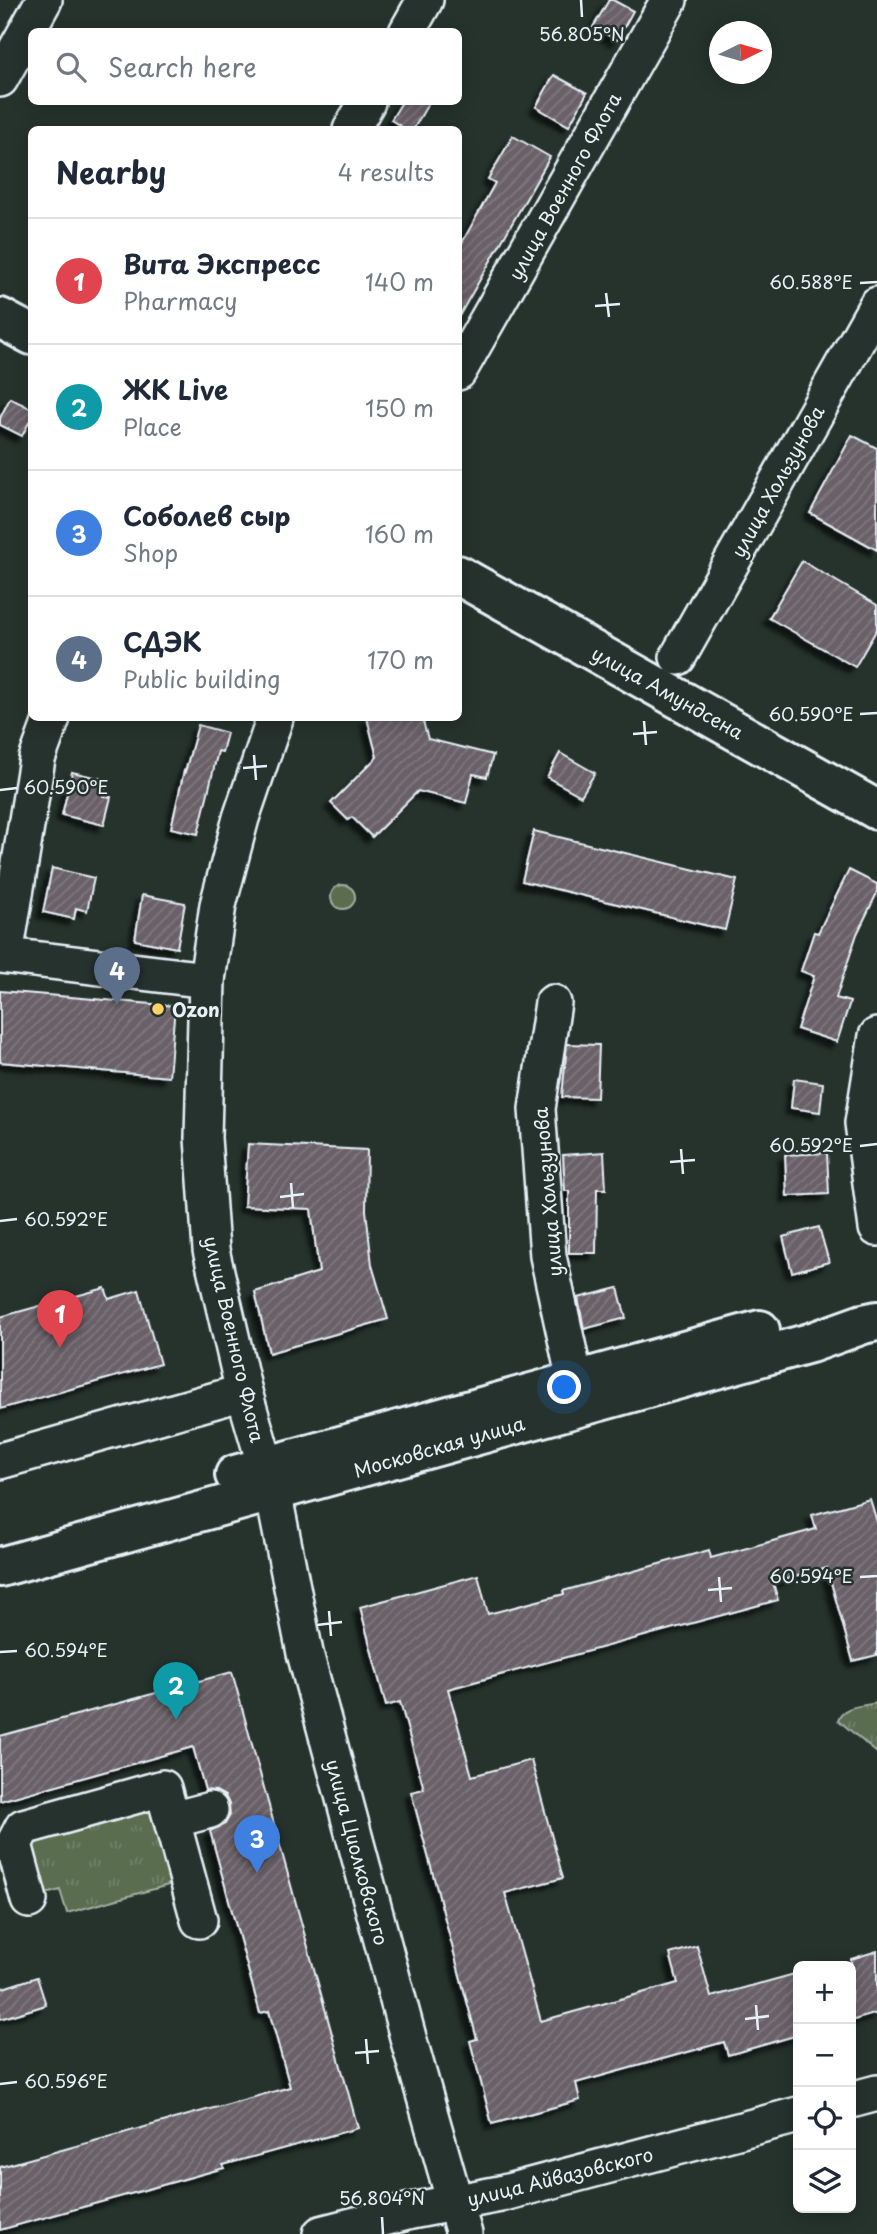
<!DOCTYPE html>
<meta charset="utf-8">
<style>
:root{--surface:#fff;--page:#f6f6f7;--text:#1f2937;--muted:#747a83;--line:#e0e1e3;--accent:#db2777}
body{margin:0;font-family:"Playpen Sans",sans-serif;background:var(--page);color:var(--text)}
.controls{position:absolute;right:21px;bottom:21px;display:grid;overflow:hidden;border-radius:10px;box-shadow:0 4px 18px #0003}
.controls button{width:63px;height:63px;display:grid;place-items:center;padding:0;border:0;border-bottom:2px solid var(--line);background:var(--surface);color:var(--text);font:35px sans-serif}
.compass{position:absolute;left:709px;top:21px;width:63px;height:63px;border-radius:50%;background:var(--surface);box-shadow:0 4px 18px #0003;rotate:85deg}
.you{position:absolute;left:565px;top:1388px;width:24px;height:24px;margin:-18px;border:5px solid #fff;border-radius:50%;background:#1a73e8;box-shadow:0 0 0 10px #1a73e833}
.badge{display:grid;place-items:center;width:46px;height:46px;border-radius:50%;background:var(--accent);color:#fff;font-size:23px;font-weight:700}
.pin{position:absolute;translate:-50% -58px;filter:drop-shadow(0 2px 4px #0008)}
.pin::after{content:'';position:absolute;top:37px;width:24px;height:21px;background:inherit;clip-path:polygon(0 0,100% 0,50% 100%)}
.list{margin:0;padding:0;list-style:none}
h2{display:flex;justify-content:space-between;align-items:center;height:91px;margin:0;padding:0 28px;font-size:30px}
h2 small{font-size:23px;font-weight:400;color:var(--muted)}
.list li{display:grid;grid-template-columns:46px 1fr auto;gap:21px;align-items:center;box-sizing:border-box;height:126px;padding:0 28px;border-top:2px solid var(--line)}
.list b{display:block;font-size:26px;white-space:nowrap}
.list p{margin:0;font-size:23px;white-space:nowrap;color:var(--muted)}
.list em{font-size:23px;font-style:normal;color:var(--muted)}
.icon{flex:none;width:38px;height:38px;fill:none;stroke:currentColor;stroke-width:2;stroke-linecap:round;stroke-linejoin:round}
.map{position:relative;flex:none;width:877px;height:2234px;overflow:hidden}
.search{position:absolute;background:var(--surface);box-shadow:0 4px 18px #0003;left:28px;top:28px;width:434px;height:77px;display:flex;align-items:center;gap:18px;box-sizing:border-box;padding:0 24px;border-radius:10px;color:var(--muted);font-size:26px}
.panel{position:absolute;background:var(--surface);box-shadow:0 4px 18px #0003;left:28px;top:126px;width:434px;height:595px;border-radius:10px}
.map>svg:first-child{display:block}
</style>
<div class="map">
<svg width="877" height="2234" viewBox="0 0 877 2234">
<defs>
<pattern id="park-tufts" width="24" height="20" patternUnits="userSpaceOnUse" patternTransform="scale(1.75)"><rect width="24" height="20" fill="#5a6d50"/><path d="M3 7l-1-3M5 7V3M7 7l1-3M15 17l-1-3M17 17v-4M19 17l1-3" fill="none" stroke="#72826a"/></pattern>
<pattern id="building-hatch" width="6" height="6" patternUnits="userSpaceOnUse" patternTransform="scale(1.75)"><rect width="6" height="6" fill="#6a6168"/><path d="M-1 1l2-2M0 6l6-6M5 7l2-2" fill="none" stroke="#7f787e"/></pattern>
<filter id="shadow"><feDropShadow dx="-6" dy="6" stdDeviation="2" flood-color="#0009"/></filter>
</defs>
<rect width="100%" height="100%" fill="#26332d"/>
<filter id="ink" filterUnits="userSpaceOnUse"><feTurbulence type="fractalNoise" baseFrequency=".0143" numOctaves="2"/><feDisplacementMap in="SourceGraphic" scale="14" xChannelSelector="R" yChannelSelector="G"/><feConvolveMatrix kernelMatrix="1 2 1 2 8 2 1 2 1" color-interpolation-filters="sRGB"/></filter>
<g filter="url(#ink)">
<g fill="url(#park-tufts)" stroke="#a1afa4" stroke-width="2">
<circle cx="343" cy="897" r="12"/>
<path d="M877,1703V1753L838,1720C842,1705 864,1706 877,1703Z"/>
<polygon points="151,1810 172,1884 67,1913 60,1890 36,1897 21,1845"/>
</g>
<g fill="url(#building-hatch)" stroke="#e8f1f8" stroke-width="2" filter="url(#shadow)">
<polygon points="609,0 613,0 633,11 617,40 593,27"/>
<polygon points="554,75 587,93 569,126 536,107"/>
<polygon points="402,102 429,102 413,130 407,130 391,120"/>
<polygon points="513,136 550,157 458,318 458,250 495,183 488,179"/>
<polygon points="10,398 32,409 32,417 22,436 0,425 0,418"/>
<polygon points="852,435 877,448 877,550 810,513"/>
<polygon points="802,561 877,605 877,629 855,667 769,618"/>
<polygon points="367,718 422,718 428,739 493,755 487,777 473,774 466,803 418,791 372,837 352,817 348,820 331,803 377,757"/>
<polygon points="198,725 227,733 222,752 218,751 198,834 171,828 184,771 185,772"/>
<polygon points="560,753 595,773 581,796 547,777"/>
<polygon points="72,772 107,780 103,796 111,797 104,825 62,815"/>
<polygon points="534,831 737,880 725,930 522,881"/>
<polygon points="52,868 94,878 87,911 76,908 74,919 43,912"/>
<polygon points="849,870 877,884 877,893 857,934 836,998 850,1002 837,1042 797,1029 814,976 801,971 814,932 818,933"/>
<polygon points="142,895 185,903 177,948 135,940"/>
<polygon points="0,991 175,1006 169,1077 0,1062"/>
<polygon points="567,1044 599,1045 597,1098 562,1097"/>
<polygon points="794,1079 823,1083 820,1112 791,1108"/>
<polygon points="248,1144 367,1150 366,1210 372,1265 388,1319 269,1353 255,1292 319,1272 311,1209 244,1206"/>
<polygon points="604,1152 606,1189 597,1189 596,1253 569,1253 569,1191 565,1191 563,1155"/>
<polygon points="827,1153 829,1194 787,1196 785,1155"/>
<polygon points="819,1227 829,1262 792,1272 783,1237"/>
<polygon points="105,1288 109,1299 139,1290 160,1364 0,1409 0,1317"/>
<polygon points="618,1288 626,1318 584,1329 578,1298"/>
<polygon points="870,1499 877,1522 877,1655 853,1661 827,1568 773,1583 778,1600 448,1689 472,1776 531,1760 563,1878 505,1893 541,2021 678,1983 670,1954 697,1946 711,1997 798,1973 798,2035 728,2055 724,2042 576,2083 580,2100 492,2124 470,2041 477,2039 411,1792 424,1789 400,1702 386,1706 360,1607 478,1575 488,1614 564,1594 563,1591 709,1550 711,1558 816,1529 812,1515"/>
<polygon points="232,1672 358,2128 223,2165 224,2168 0,2230 0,2167 290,2087 269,2011 260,2013 210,1831 225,1824 230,1815 229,1804 225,1796 216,1791 205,1790 193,1747 0,1801 0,1736"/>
<polygon points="877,1951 877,2013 851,2021 851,1959"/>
<polygon points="37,1977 46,2005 0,2019 0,1989"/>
</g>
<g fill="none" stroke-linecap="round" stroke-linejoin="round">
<g stroke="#e8f1f8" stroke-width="40">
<g id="minor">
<polyline points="407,32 425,0"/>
<polyline points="0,79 44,0"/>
<polyline points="351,130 367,102"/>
<polyline points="458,372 669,0"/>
<polyline points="678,657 877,305"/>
<polyline points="275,718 241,818 218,905 207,980 203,1138 211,1250 244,1392 273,1491 305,1653 409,2041 464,2234"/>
<polyline points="0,955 207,980"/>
<polyline points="5,955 37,759 52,718"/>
<polyline points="553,1003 537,1109 548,1256 575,1380"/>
<polyline points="877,1036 863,1123 877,1228"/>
<polyline points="0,1461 244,1392"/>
<polyline points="172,1820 210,1810"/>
<polyline points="29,1900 14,1844 23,1827 163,1788 199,1920"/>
<polyline points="851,2100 877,2093"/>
<polyline points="321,2234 411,2211 500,2194 798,2115"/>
</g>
</g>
<g stroke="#e8f1f8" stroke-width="44">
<g id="major">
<polyline points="0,318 32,335"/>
<polyline points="458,575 877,810"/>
<polyline points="235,1475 760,1330"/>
<polyline points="0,1567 810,1343 863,1324 877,1321"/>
</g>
</g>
<use href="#minor" stroke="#26332d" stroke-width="35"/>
<use href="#major" stroke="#26332d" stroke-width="38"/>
</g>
</g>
<path fill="none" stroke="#e8f1f8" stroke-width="2.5" d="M581,0L582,17M860,283L877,282M606,293L609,317M595,306L620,304M860,714L877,713M644,721L646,745M633,734L657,732M254,755L256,780M243,768L267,766M0,790L17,788M860,1146L877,1144M681,1149L683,1174M670,1162L695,1160M291,1183L293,1208M280,1197L304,1194M0,1221L17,1219M719,1577L721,1602M860,1577L877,1576M708,1590L732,1588M329,1611L331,1636M317,1625L342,1622M0,1652L17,1651M756,2005L758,2030M745,2019L769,2016M366,2039L368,2064M355,2053L379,2051M0,2084L17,2082M382,2217L383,2234"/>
<circle fill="#ffd166" stroke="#26332d" stroke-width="2.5" cx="158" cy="1009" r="7"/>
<g text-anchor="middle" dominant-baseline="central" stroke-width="5" stroke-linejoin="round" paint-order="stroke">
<g font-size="19" fill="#e8f1f8" stroke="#26332d">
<text transform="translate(564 186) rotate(-61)">улица Военного Флота</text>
<text transform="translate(777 481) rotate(-61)">улица Хользунова</text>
<text transform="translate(668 692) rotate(29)">улица Амундсена</text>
<text transform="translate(547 1192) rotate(-95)">улица Хользунова</text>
<text transform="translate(235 1339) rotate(77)">улица Военного Флота</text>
<text transform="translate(439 1446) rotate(-16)">Московская улица</text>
<text transform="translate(358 1852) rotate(75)">улица Циолковского</text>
<text transform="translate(560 2176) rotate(-14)">улица Айвазовского</text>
</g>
<g font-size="19" font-weight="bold" fill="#e8f1f8" stroke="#26332d" text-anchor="start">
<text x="172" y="1009">Ozon</text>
</g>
</g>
<g font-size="18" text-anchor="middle" fill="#e8f1f8" stroke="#26332d" stroke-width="5" stroke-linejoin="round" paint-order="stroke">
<text x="582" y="41">56.805°N</text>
<text x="811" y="289">60.588°E</text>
<text x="811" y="721">60.590°E</text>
<text x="66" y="794">60.590°E</text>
<text x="811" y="1152">60.592°E</text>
<text x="66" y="1226">60.592°E</text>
<text x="811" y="1583">60.594°E</text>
<text x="66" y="1657">60.594°E</text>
<text x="66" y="2088">60.596°E</text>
<text x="382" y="2205">56.804°N</text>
</g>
</svg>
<div class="controls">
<button>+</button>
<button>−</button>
<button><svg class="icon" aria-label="locate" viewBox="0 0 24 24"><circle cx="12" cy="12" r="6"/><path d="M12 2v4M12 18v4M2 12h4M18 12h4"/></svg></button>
<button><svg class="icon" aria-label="layers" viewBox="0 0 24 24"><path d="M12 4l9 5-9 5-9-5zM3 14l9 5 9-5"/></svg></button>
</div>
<svg class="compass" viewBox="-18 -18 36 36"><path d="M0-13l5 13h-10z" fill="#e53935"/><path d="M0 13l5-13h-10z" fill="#747a83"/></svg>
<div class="you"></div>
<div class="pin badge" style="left:60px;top:1348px;background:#e0444e">1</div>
<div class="pin badge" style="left:176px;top:1720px;background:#0f9aa8">2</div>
<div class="pin badge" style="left:257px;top:1873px;background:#3f7fe0">3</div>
<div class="pin badge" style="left:117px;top:1005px;background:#5c6f8a">4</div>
<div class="search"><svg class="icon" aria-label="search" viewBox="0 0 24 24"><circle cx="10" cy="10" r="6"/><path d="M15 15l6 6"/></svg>Search here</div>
<section class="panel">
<h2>Nearby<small>4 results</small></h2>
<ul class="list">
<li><span class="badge" style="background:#e0444e">1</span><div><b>Вита Экспресс</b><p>Pharmacy</p></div><em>140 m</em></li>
<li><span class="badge" style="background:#0f9aa8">2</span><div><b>ЖК Live</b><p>Place</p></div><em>150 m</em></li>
<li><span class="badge" style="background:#3f7fe0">3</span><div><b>Соболев сыр</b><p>Shop</p></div><em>160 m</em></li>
<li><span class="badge" style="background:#5c6f8a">4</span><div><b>СДЭК</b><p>Public building</p></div><em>170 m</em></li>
</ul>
</section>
</div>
